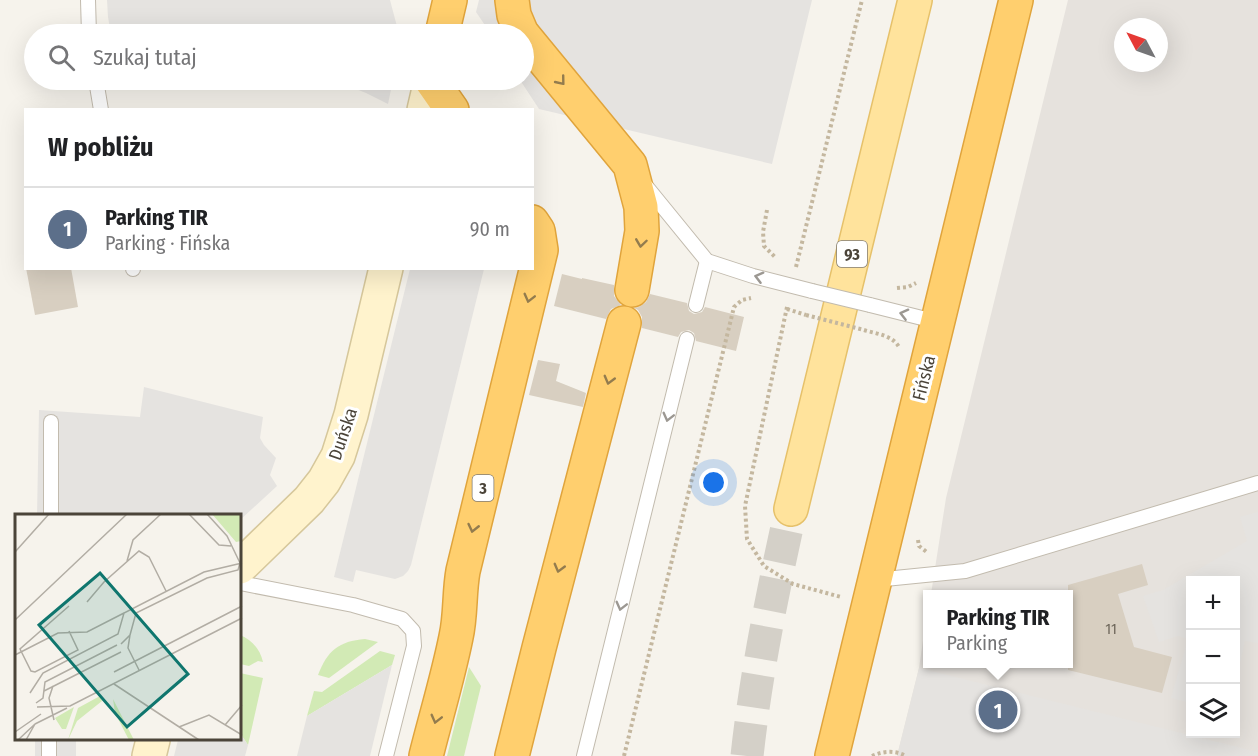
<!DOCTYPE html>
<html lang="pl">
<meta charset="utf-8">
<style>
:root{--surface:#fff;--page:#f6f6f6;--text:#202124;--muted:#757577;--line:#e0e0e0;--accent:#0f766e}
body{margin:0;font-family:"Fira Sans Condensed",sans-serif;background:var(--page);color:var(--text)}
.controls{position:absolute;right:18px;bottom:18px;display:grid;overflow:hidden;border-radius:0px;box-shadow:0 6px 24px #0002}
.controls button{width:54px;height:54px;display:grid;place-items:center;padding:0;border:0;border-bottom:2px solid var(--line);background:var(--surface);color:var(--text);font:30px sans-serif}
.compass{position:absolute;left:1114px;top:18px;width:54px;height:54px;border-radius:50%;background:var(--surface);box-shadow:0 6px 24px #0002;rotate:311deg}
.you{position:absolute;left:714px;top:483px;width:21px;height:21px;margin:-15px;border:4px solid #fff;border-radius:50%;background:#1a73e8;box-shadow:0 0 0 9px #1a73e833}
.badge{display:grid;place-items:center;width:39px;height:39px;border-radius:50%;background:var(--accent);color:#fff;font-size:20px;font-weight:700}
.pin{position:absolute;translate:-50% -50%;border:3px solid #fff;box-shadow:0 2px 6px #0006}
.popup{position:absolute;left:923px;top:590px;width:150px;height:78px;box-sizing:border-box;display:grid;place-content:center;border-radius:0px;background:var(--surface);filter:drop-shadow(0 2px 4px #0005);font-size:20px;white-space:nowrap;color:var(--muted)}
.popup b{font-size:22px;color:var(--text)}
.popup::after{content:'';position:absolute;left:50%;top:100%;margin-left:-12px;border:12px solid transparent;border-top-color:var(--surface)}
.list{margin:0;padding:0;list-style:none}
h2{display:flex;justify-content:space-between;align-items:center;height:78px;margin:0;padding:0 24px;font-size:26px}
h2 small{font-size:20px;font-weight:400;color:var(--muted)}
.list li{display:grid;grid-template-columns:39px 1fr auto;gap:18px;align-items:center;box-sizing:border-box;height:84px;padding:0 24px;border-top:2px solid var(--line)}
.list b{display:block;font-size:22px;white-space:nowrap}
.list p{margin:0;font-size:20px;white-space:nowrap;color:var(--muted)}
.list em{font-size:20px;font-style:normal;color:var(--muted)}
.icon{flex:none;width:33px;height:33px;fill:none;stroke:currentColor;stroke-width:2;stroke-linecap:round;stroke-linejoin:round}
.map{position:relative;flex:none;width:1258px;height:756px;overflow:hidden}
.search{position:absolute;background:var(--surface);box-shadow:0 6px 24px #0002;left:24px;top:24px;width:510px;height:66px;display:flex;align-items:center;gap:15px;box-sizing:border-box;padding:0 21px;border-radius:33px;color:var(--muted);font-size:22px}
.panel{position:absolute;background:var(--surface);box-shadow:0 6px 24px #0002;left:24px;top:108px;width:510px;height:162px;border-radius:0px}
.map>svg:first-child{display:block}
</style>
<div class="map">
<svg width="1258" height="756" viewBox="0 0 1258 756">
<rect width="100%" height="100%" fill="#f6f3ec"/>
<path fill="#e6e2dd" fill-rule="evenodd" d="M1068,0H1258V756H897L919,668L927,613L928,664H1068V594H931L946,498ZM1123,27H1159V63H1123ZM1190,580H1236V734H1190Z"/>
<g fill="#d2eab5">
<path d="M240,635C252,640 260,649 263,662L258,661L249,666L240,664Z"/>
<path d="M365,639L378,642L329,678L318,675C327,651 339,641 365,639Z"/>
<polygon points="380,651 395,655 392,665 307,716 314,691 322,692"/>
<polygon points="469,667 481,686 464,756 447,756"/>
<polygon points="240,673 263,678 248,745 240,733"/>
</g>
<g fill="#e5e3e0">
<polygon points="107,0 390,0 399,34 111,34 108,17"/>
<polygon points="479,0 812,0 772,164 539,109 520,80 524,80 524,34 491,34 476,12"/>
<polygon points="117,80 393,80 388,104 366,93 341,83 305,81 119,90"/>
<polygon points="410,269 484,269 411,565 408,571 403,576 395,579 356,570 353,582 334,577"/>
<polygon points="144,387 263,417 260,438 264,445 276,458 270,475 277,486 240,520 240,516 37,516 39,410 140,417"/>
<polygon points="1258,512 1258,643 1245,641 1236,681 1236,580 1190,580 1190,703 1171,698 1188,639 1178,636 1159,642 1143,596 1163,590 1247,541 1240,517"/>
<polygon points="392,665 370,756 297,756 307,716"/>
<polygon points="919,668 1258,752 1258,756 897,756"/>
<polygon points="240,733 248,745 245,756 174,756 178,740 240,740"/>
<rect x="35" y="740" width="41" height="16"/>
</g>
<g fill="#d8cfc1">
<polygon points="26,268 71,268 78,307 35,315"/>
<polygon points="562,274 582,279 582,278 614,285 614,296 621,305 611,309 606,319 554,306"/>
<polygon points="650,294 687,303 689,311 694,314 702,312 705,307 744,317 736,351 696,341 694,333 689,330 681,332 678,337 642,328 642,317 638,310 634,308 639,307 646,302"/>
<polygon points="538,360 560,364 556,381 586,393 583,407 529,395"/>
<polygon points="1142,564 1148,585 1118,594 1134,647 1172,657 1162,693 1068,670 1068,585"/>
</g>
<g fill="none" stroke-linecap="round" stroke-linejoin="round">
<path stroke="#d4d0c8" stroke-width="33" stroke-dasharray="33 16" stroke-linecap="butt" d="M747,756C756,673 773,590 791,509"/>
<g stroke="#c2bbae" stroke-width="16">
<g id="lane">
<polyline points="88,0 89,34"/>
<polyline points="96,80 101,110"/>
<polyline points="645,185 707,261 753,276 812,291"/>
<polyline points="133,268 133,269"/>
<polyline points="696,305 707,261"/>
<polyline points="870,305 938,322"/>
<polyline points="51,516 51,422"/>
<polyline points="875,580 965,571 1258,483"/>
<polyline points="240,583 353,605 402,619 413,631 414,646 386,756"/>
<polyline points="49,756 49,740"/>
<polyline points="584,756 687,339"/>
</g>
</g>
<g stroke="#d6c79b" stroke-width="36">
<g id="secondary">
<polyline points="424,110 431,80"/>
<polyline points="240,567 309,500 324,481 338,456 351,415 386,268"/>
<polyline points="149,756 153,740"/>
</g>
</g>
<g stroke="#e6c16a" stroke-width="36">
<polyline id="primary" points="791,509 915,0"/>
</g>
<g stroke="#e0a43c" stroke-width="36">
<g id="highway">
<polyline points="512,0 514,15 522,34"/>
<polyline points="442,34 450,0"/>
<polyline points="524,36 630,165 641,207 642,231 632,290"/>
<polyline points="431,80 452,110"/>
<path d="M426,756C436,716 448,677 456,637C461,615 459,593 463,571L541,250L538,231L532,222"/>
<polyline points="512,756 539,648 624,323"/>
<polyline points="832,756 1016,0"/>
</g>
</g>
<g stroke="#c4b79f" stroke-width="4" stroke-dasharray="3 3" stroke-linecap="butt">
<polyline points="767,210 763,232 764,246 776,258"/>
<polyline points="796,267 862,0"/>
<polyline points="897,288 908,287 916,283"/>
<polyline points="787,307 745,506 747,539 764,566 793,584 841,597"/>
<polyline points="787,309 806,315"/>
<path d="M864,330C877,334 892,335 899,347"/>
<polyline points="918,540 919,546 928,553"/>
<polyline points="624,756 734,307 742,300 751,298"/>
<path d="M872,756C883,751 895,750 906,756"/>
</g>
<use href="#lane" stroke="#fff" stroke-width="14"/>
<use href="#secondary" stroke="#fff3cd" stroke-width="33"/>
<use href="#primary" stroke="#ffe39c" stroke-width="33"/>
<use href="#highway" stroke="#ffcf6e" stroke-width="33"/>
<g stroke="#c2bbae" stroke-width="16" stroke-linecap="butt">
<polyline id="lane-bridge" points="812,291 870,305"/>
</g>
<polyline stroke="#c4b79f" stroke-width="4" stroke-dasharray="3 3" stroke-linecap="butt" points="806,315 864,330"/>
<use href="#lane-bridge" stroke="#fff" stroke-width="14"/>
</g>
<defs><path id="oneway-chevron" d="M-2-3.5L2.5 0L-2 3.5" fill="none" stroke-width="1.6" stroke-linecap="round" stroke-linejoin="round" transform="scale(1.5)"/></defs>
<g stroke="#937c4e">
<use href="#oneway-chevron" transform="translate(561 81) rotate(51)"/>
<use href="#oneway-chevron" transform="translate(641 243) rotate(98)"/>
<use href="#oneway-chevron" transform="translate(529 298) rotate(104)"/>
<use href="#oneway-chevron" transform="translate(609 380) rotate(105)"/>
<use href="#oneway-chevron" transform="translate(473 528) rotate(103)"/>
<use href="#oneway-chevron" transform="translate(559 568) rotate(105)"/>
<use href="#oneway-chevron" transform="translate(436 719) rotate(104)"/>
</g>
<g stroke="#9c9892">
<use href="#oneway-chevron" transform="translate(759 277) rotate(-165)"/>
<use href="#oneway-chevron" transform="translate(904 314) rotate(-166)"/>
<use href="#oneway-chevron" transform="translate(668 417) rotate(104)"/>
<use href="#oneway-chevron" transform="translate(621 606) rotate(104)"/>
</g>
<g text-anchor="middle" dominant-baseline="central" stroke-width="6" stroke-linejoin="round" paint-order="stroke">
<g font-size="15" fill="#6e675b">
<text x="1111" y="629">11</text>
</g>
<g fill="#fff" stroke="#817c74" stroke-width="1.5">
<rect x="837" y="241" width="30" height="26" rx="4.5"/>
<rect x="472.5" y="475" width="21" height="26" rx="4.5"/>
</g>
<g font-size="16" font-weight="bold" fill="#4b4439">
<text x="852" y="254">93</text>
<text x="483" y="488">3</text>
</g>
<g font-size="18" fill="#4b4439" stroke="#fff">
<text transform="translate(924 378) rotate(-76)">Fińska</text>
<text transform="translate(343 434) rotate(-71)">Duńska</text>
</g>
</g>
<g transform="translate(15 514)">
<rect width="226" height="226" fill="#f6f3ec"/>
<path d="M197,0H226V27L221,28ZM85,182L87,187L62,207L53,226L63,194ZM98,185L119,226H114L100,199ZM59,193L51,215H47L40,204Z" fill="#d2eab5"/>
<path fill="none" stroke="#b2ada4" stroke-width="1.5" d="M174,0L204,31L216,32M192,0L212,22L225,49M0,38L34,0M112,47L118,26L146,0M72,88L89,68L124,37L134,43L151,77M0,106L112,0M54,117L63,136L20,158L16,157L5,135L54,92M115,121L113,134L124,156M106,130L115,121L121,99L192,64L223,56L225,49M0,141L43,119L72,118L109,99M99,158L227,92M99,170L184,226M38,172L34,184L39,206M29,177L106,138M15,179L28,159L103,120L109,99L189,58L227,49M21,189L28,184L30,168L102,131M22,193L55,192L227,104M20,210L52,194M210,211L227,191M164,213L194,201L227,221M0,218L26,200M3,226L20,210L11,226"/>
<path fill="#0f766e" fill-opacity="0.15" stroke="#0f766e" stroke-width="3" d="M85,59L173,160L112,213L24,111Z"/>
<rect width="226" height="226" fill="none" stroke="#4b4439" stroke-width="3"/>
</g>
</svg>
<div class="controls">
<button>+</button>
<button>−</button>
<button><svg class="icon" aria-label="layers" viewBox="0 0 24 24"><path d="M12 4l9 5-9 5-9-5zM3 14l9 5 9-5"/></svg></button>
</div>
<svg class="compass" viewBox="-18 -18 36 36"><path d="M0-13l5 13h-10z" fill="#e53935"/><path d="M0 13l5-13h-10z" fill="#757577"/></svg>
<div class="you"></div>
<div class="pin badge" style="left:998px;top:710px;background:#5c6f8a">1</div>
<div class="popup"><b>Parking TIR</b>Parking</div>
<div class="search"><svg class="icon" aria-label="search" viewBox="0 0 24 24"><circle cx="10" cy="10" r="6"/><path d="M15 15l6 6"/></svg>Szukaj tutaj</div>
<section class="panel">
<h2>W pobliżu<small></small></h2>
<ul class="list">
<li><span class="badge" style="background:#5c6f8a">1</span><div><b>Parking TIR</b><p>Parking · Fińska</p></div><em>90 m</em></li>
</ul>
</section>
</div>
